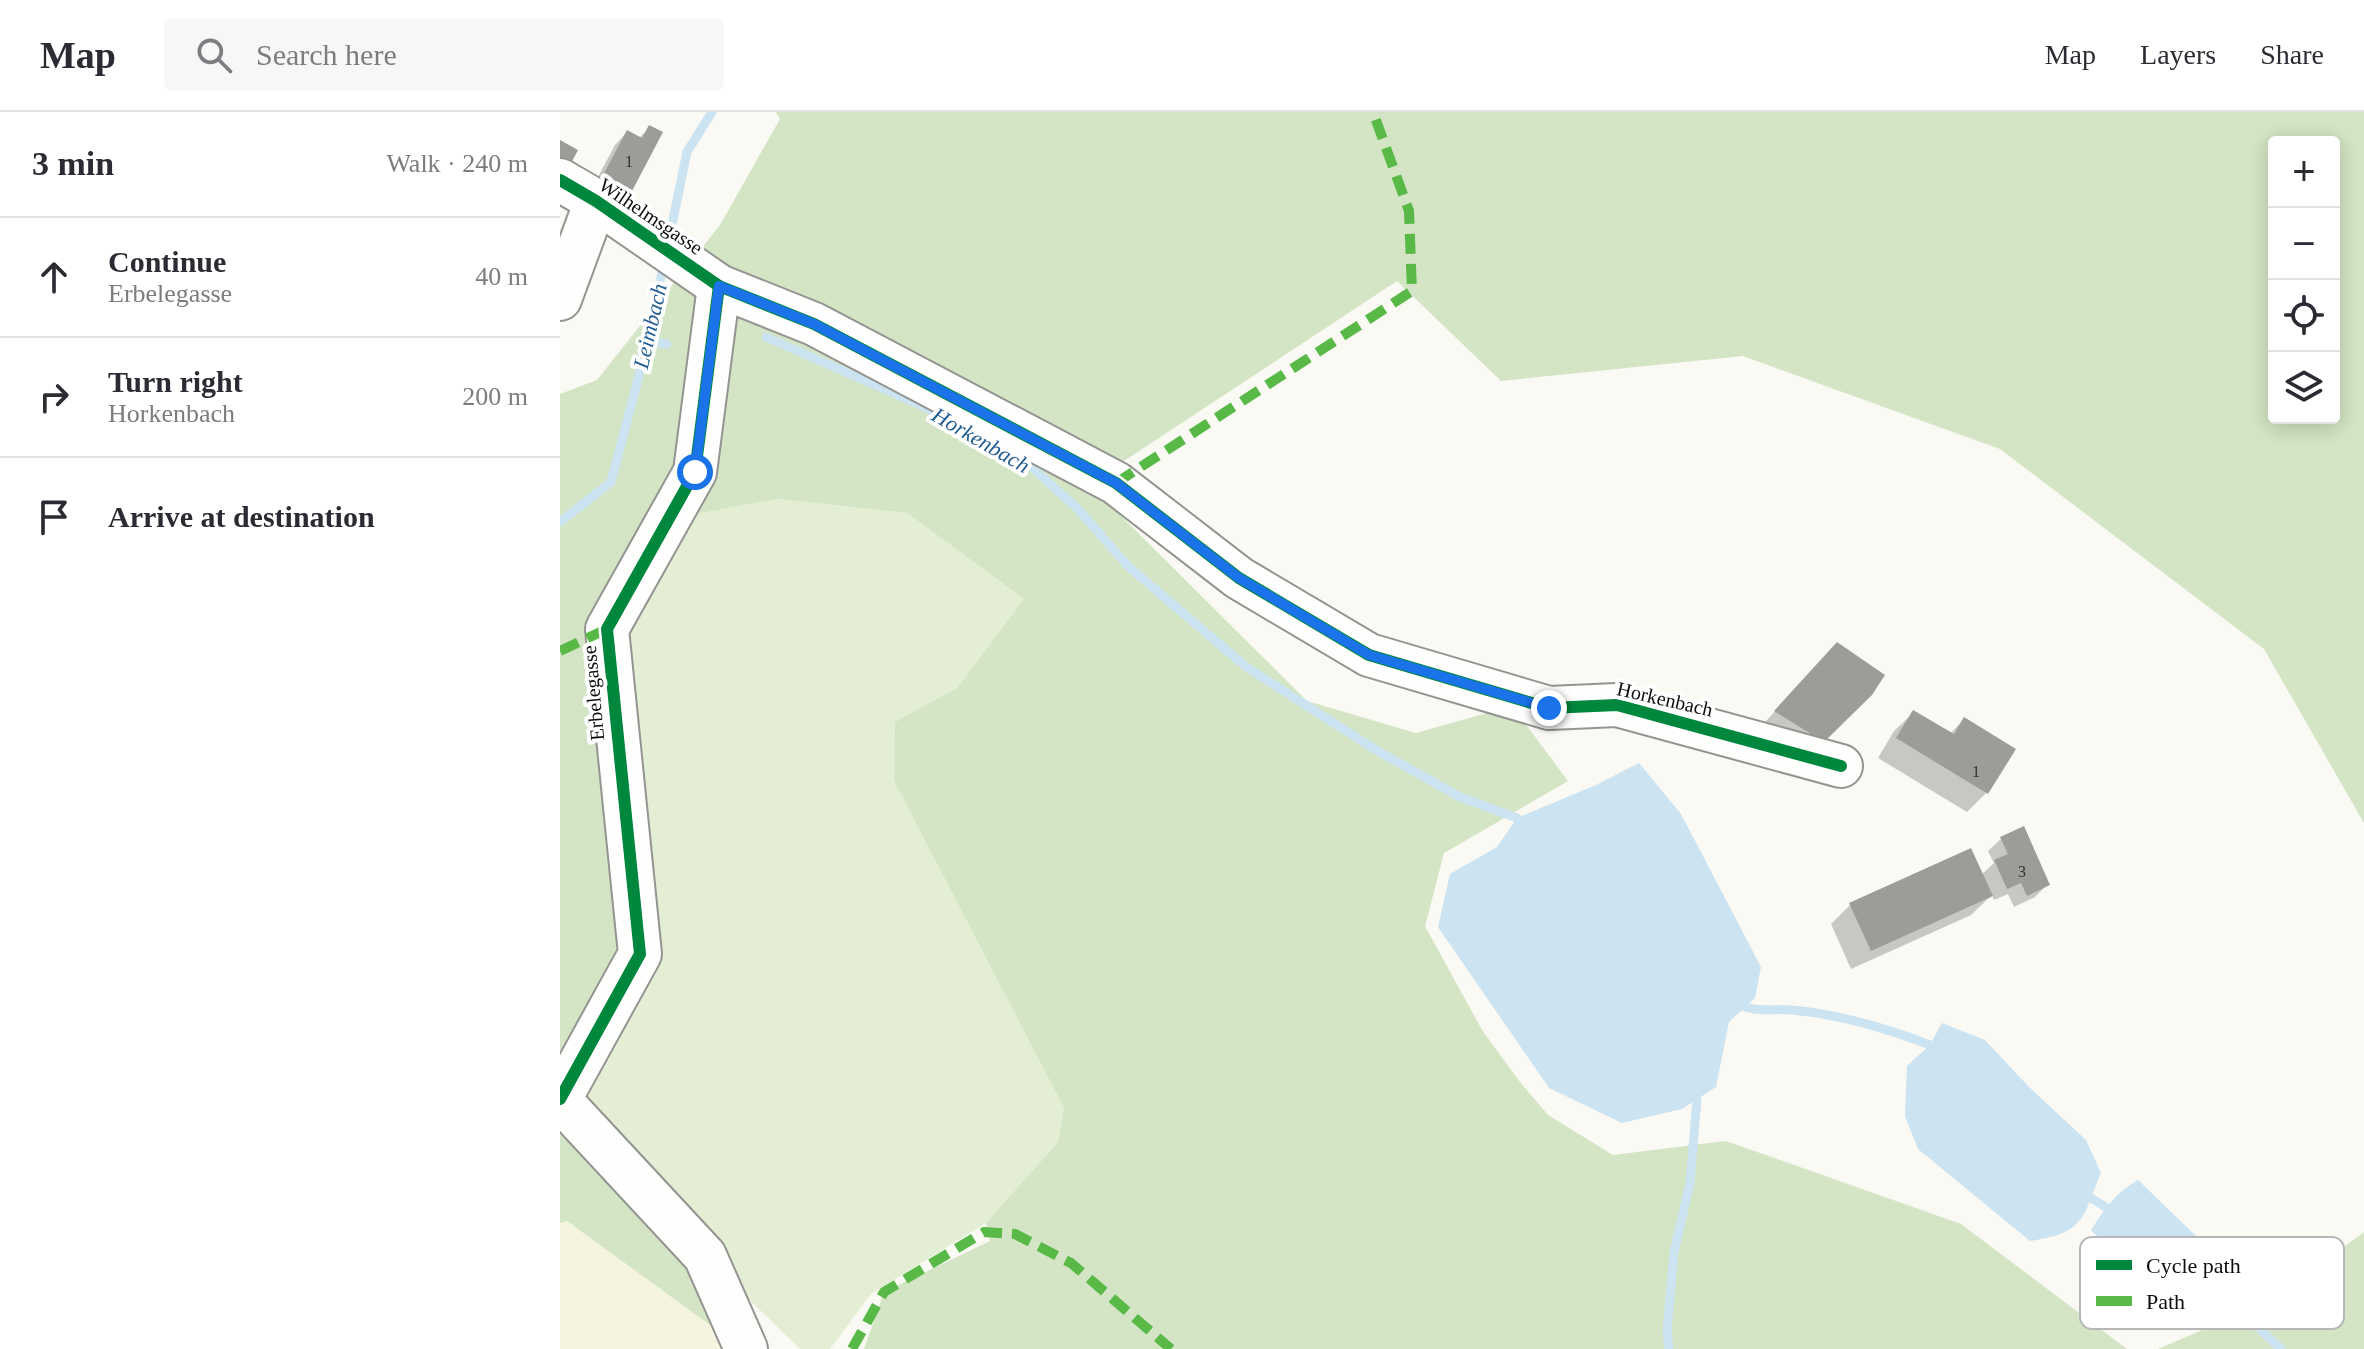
<!DOCTYPE html>
<meta charset="utf-8">
<style>
:root{--surface:#fff;--page:#f7f7f7;--text:#2b2b33;--muted:#7c7c81;--line:#e1e1e2}
body{margin:0;font-family:Georgia,serif;background:var(--page);color:var(--text)}
.controls{position:absolute;right:24px;top:24px;display:grid;overflow:hidden;border-radius:8px;box-shadow:0 4px 20px #0003}
.controls button{width:72px;height:72px;display:grid;place-items:center;padding:0;border:0;border-bottom:2px solid var(--line);background:var(--surface);color:var(--text);font:40px sans-serif}
.stop{position:absolute;width:24px;height:24px;margin:-18px;border:6px solid #1a73e8;border-radius:50%;background:#fff}
.stop.end{background:#1a73e8;border-color:#fff;box-shadow:0 2px 8px #0008}
.list{margin:0;padding:0;list-style:none}
h2{display:flex;justify-content:space-between;align-items:center;height:104px;margin:0;padding:0 32px;font-size:34px}
h2 small{font-size:26px;font-weight:400;color:var(--muted)}
.list li{display:grid;grid-template-columns:52px 1fr auto;gap:24px;align-items:center;box-sizing:border-box;height:120px;padding:0 32px;border-top:2px solid var(--line)}
.list b{display:block;font-size:30px;white-space:nowrap}
.list p{margin:0;font-size:26px;white-space:nowrap;color:var(--muted)}
.list em{font-size:26px;font-style:normal;color:var(--muted)}
.icon{flex:none;width:44px;height:44px;fill:none;stroke:currentColor;stroke-width:2;stroke-linecap:round;stroke-linejoin:round}
.map{position:relative;flex:none;width:1804px;height:1237px;overflow:hidden}
header{display:flex;align-items:center;gap:48px;box-sizing:border-box;height:112px;padding:0 40px;background:var(--surface);border-bottom:2px solid var(--line)}
header strong{font-size:38px}
nav{display:flex;gap:44px;margin-inline-start:auto;font-size:28px}
.search{width:560px;height:72px;background:var(--page);display:flex;align-items:center;gap:20px;box-sizing:border-box;padding:0 28px;border-radius:8px;color:var(--muted);font-size:30px}
main{display:flex}
aside{flex:1;background:var(--surface)}
.map>svg:first-child{display:block}
</style>
<header>
<strong>Map</strong>
<div class="search"><svg class="icon" aria-label="search" viewBox="0 0 24 24"><circle cx="10" cy="10" r="6"/><path d="M15 15l6 6"/></svg>Search here</div>
<nav><a>Map</a><a>Layers</a><a>Share</a></nav>
</header>
<main>
<aside>
<h2>3 min<small>Walk · 240 m</small></h2>
<ul class="list">
<li><svg class="icon" aria-label="ahead" viewBox="0 0 24 24"><path d="M12 20V5M6 11l6-6 6 6"/></svg><div><b>Continue</b><p>Erbelegasse</p></div><em>40 m</em></li>
<li><svg class="icon" aria-label="right" viewBox="0 0 24 24"><path d="M7 20v-9h11M14 6l5 5-5 5"/></svg><div><b>Turn right</b><p>Horkenbach</p></div><em>200 m</em></li>
<li><svg class="icon" aria-label="arrive" viewBox="0 0 24 24"><path d="M6 21V4h12l-3 4 3 4H6"/></svg><div><b>Arrive at destination</b></div></li>
</ul>
</aside>
<div class="map">
<svg width="1804" height="1237" viewBox="0 0 1804 1237">
<rect width="100%" height="100%" fill="#faf9f4"/>
<polygon fill="#f5f4e1" points="7,1108 149,1212 166,1196 181,1237 0,1237 0,1111"/>
<polygon fill="#e3eed5" points="218,387 347,401 464,487 398,575 335,610 334,669 504,996 498,1030 426,1111 311,1182 270,1237 240,1237 171,1170 33,1006 23,965 70,524 130,403"/>
<g fill="#d3e5c4" fill-rule="evenodd">
<path d="M216,0H1804V711L1704,537L1440,337L1183,244L941,269L837,169L529,372L747,589L856,621L952,594L1008,669L884,741L865,814L922,918L960,970L988,1003L1053,1043L1166,1029L1401,1112L1567,1237H304L324,1180L430,1129L426,1111L498,1030L504,996L334,669L335,610L398,575L464,487L347,401L218,387L130,403L70,524L52,692L81,818L6,930L26,1015L166,1196L150,1213L7,1109L0,1111V282L37,268L160,113L220,7ZM1714,30H1774V306H1714Z"/>
<polygon points="1804,1120 1804,1237 1598,1237 1712,1188"/>
</g>
<g fill="#cce3f1">
<polygon points="1079,651 1121,702 1201,855 1195,886 1169,910 1156,975 1122,997 1062,1011 989,976 878,815 890,762 937,735 957,706 1036,673"/>
<path d="M1382,911L1425,928L1469,975L1526,1028L1541,1061C1522,1107 1525,1121 1470,1129L1358,1037L1345,1004L1347,954L1370,933Z"/>
<path d="M1578,1068L1667,1154C1669,1178 1657,1186 1642,1202L1619,1198L1554,1142L1531,1118C1544,1098 1556,1080 1578,1068Z"/>
</g>
<g fill="#0003">
<polygon points="90,15 69,79 57,92 31,78 55,33 67,20 79,26"/>
<polygon points="1258,552 1323,564 1243,648 1197,619"/>
<polygon points="1354,600 1390,622 1404,607 1453,637 1426,681 1407,700 1318,646 1334,619"/>
<polygon points="1441,727 1488,772 1475,785 1454,795 1448,782 1434,788 1432,783 1411,803 1291,857 1271,812 1290,793 1421,763 1434,751 1428,739"/>
</g>
<g fill="none" stroke-linecap="round" stroke-linejoin="round">
<g stroke="#cce3f1" stroke-width="9">
<polyline points="109,127 127,40 152,0"/>
<polyline points="206,225 367,296 467,351 518,397 569,455 685,554 816,638 900,685 957,706 966,714"/>
<polyline points="88,229 107,232"/>
<polyline points="0,410 51,370 88,229 104,150"/>
<path d="M1177,890C1190,902 1214,896 1231,898C1278,902 1326,916 1370,933"/>
<polyline points="1531,1086 1555,1101"/>
<polyline points="1654,1174 1721,1237"/>
<polyline points="1109,1237 1107,1219 1114,1140 1130,1071 1137,987"/>
</g>
</g>
<g fill="#9e9c99">
<polygon points="89,13 103,20 71,81 42,65 67,18 82,26"/>
<polygon points="0,28 18,38 7,59 0,55"/>
<polygon points="1277,530 1325,563 1312,583 1264,630 1214,599"/>
<polygon points="1353,598 1394,622 1404,605 1456,637 1428,682 1336,626"/>
<polygon points="1464,714 1490,773 1467,784 1461,771 1447,777 1434,748 1448,742 1440,725"/>
<polygon points="1411,736 1433,784 1311,839 1289,791"/>
</g>
<g fill="none" stroke-linecap="round" stroke-linejoin="round">
<g stroke="#949492" stroke-width="46">
<g id="minor">
<polyline points="0,68 36,89 159,174 254,212 556,371 679,466 809,543 989,596 1057,593 1281,654"/>
<polyline points="0,187 36,89"/>
<polyline points="0,987 80,842 47,517 135,360 159,174"/>
<polyline points="0,988 145,1144 186,1237"/>
</g>
</g>
<use href="#minor" stroke="#fefefd" stroke-width="42"/>
<g stroke="#58b947" stroke-width="10" stroke-dasharray="20 10" stroke-linecap="butt">
<polyline points="556,371 852,179 849,99 813,0"/>
<polyline points="0,539 47,517"/>
<polyline points="292,1237 324,1180 424,1120 455,1122 511,1151 611,1237"/>
</g>
<g stroke="#fff" stroke-width="17">
<g id="cycleway">
<polyline points="0,68 36,89 159,174 254,212 556,371 679,466 809,543 989,596 1057,593 1281,654"/>
<polyline points="0,987 80,842 47,517 135,360 159,174"/>
</g>
</g>
<use href="#cycleway" stroke="#00873e" stroke-width="12"/>
</g>
<g fill="none" stroke-linecap="round" stroke-linejoin="round">
<polyline stroke="#1a73e8" stroke-width="10" points="135,360 159,174 254,212 556,371 679,466 809,543 989,596"/>
</g>
<g text-anchor="middle" dominant-baseline="central" stroke-width="8" stroke-linejoin="round" paint-order="stroke">
<g font-size="16" fill="#323231">
<text x="69" y="49">1</text>
<text x="1416" y="659">1</text>
<text x="1462" y="759">3</text>
</g>
<g font-size="20" fill="#0e0e0e" stroke="#fff">
<text transform="translate(91 104) rotate(34)">Wilhelmsgasse</text>
<text transform="translate(33 581) rotate(-95)">Erbelegasse</text>
<text transform="translate(1105 587) rotate(13)">Horkenbach</text>
</g>
<g font-size="22" font-style="italic" fill="#235d94" stroke="#fff">
<text transform="translate(90 214) rotate(-77)">Leimbach</text>
<text transform="translate(421 328) rotate(30)">Horkenbach</text>
</g>
</g>
<rect x="1520" y="1125" width="264" height="92" rx="12" fill="#fff" stroke="#b7b7b7" stroke-width="2"/>
<rect x="1536" y="1148" width="36" height="10" fill="#00873e"/>
<rect x="1536" y="1184" width="36" height="10" fill="#58b947"/>
<g font-size="22" fill="#0e0e0e">
<text x="1586" y="1161">Cycle path</text>
<text x="1586" y="1197">Path</text>
</g>
</svg>
<div class="controls">
<button>+</button>
<button>−</button>
<button><svg class="icon" aria-label="locate" viewBox="0 0 24 24"><circle cx="12" cy="12" r="6"/><path d="M12 2v4M12 18v4M2 12h4M18 12h4"/></svg></button>
<button><svg class="icon" aria-label="layers" viewBox="0 0 24 24"><path d="M12 4l9 5-9 5-9-5zM3 14l9 5 9-5"/></svg></button>
</div>
<div class="stop" style="left:135px;top:360px"></div>
<div class="stop end" style="left:989px;top:596px"></div>
</div>
</main>
